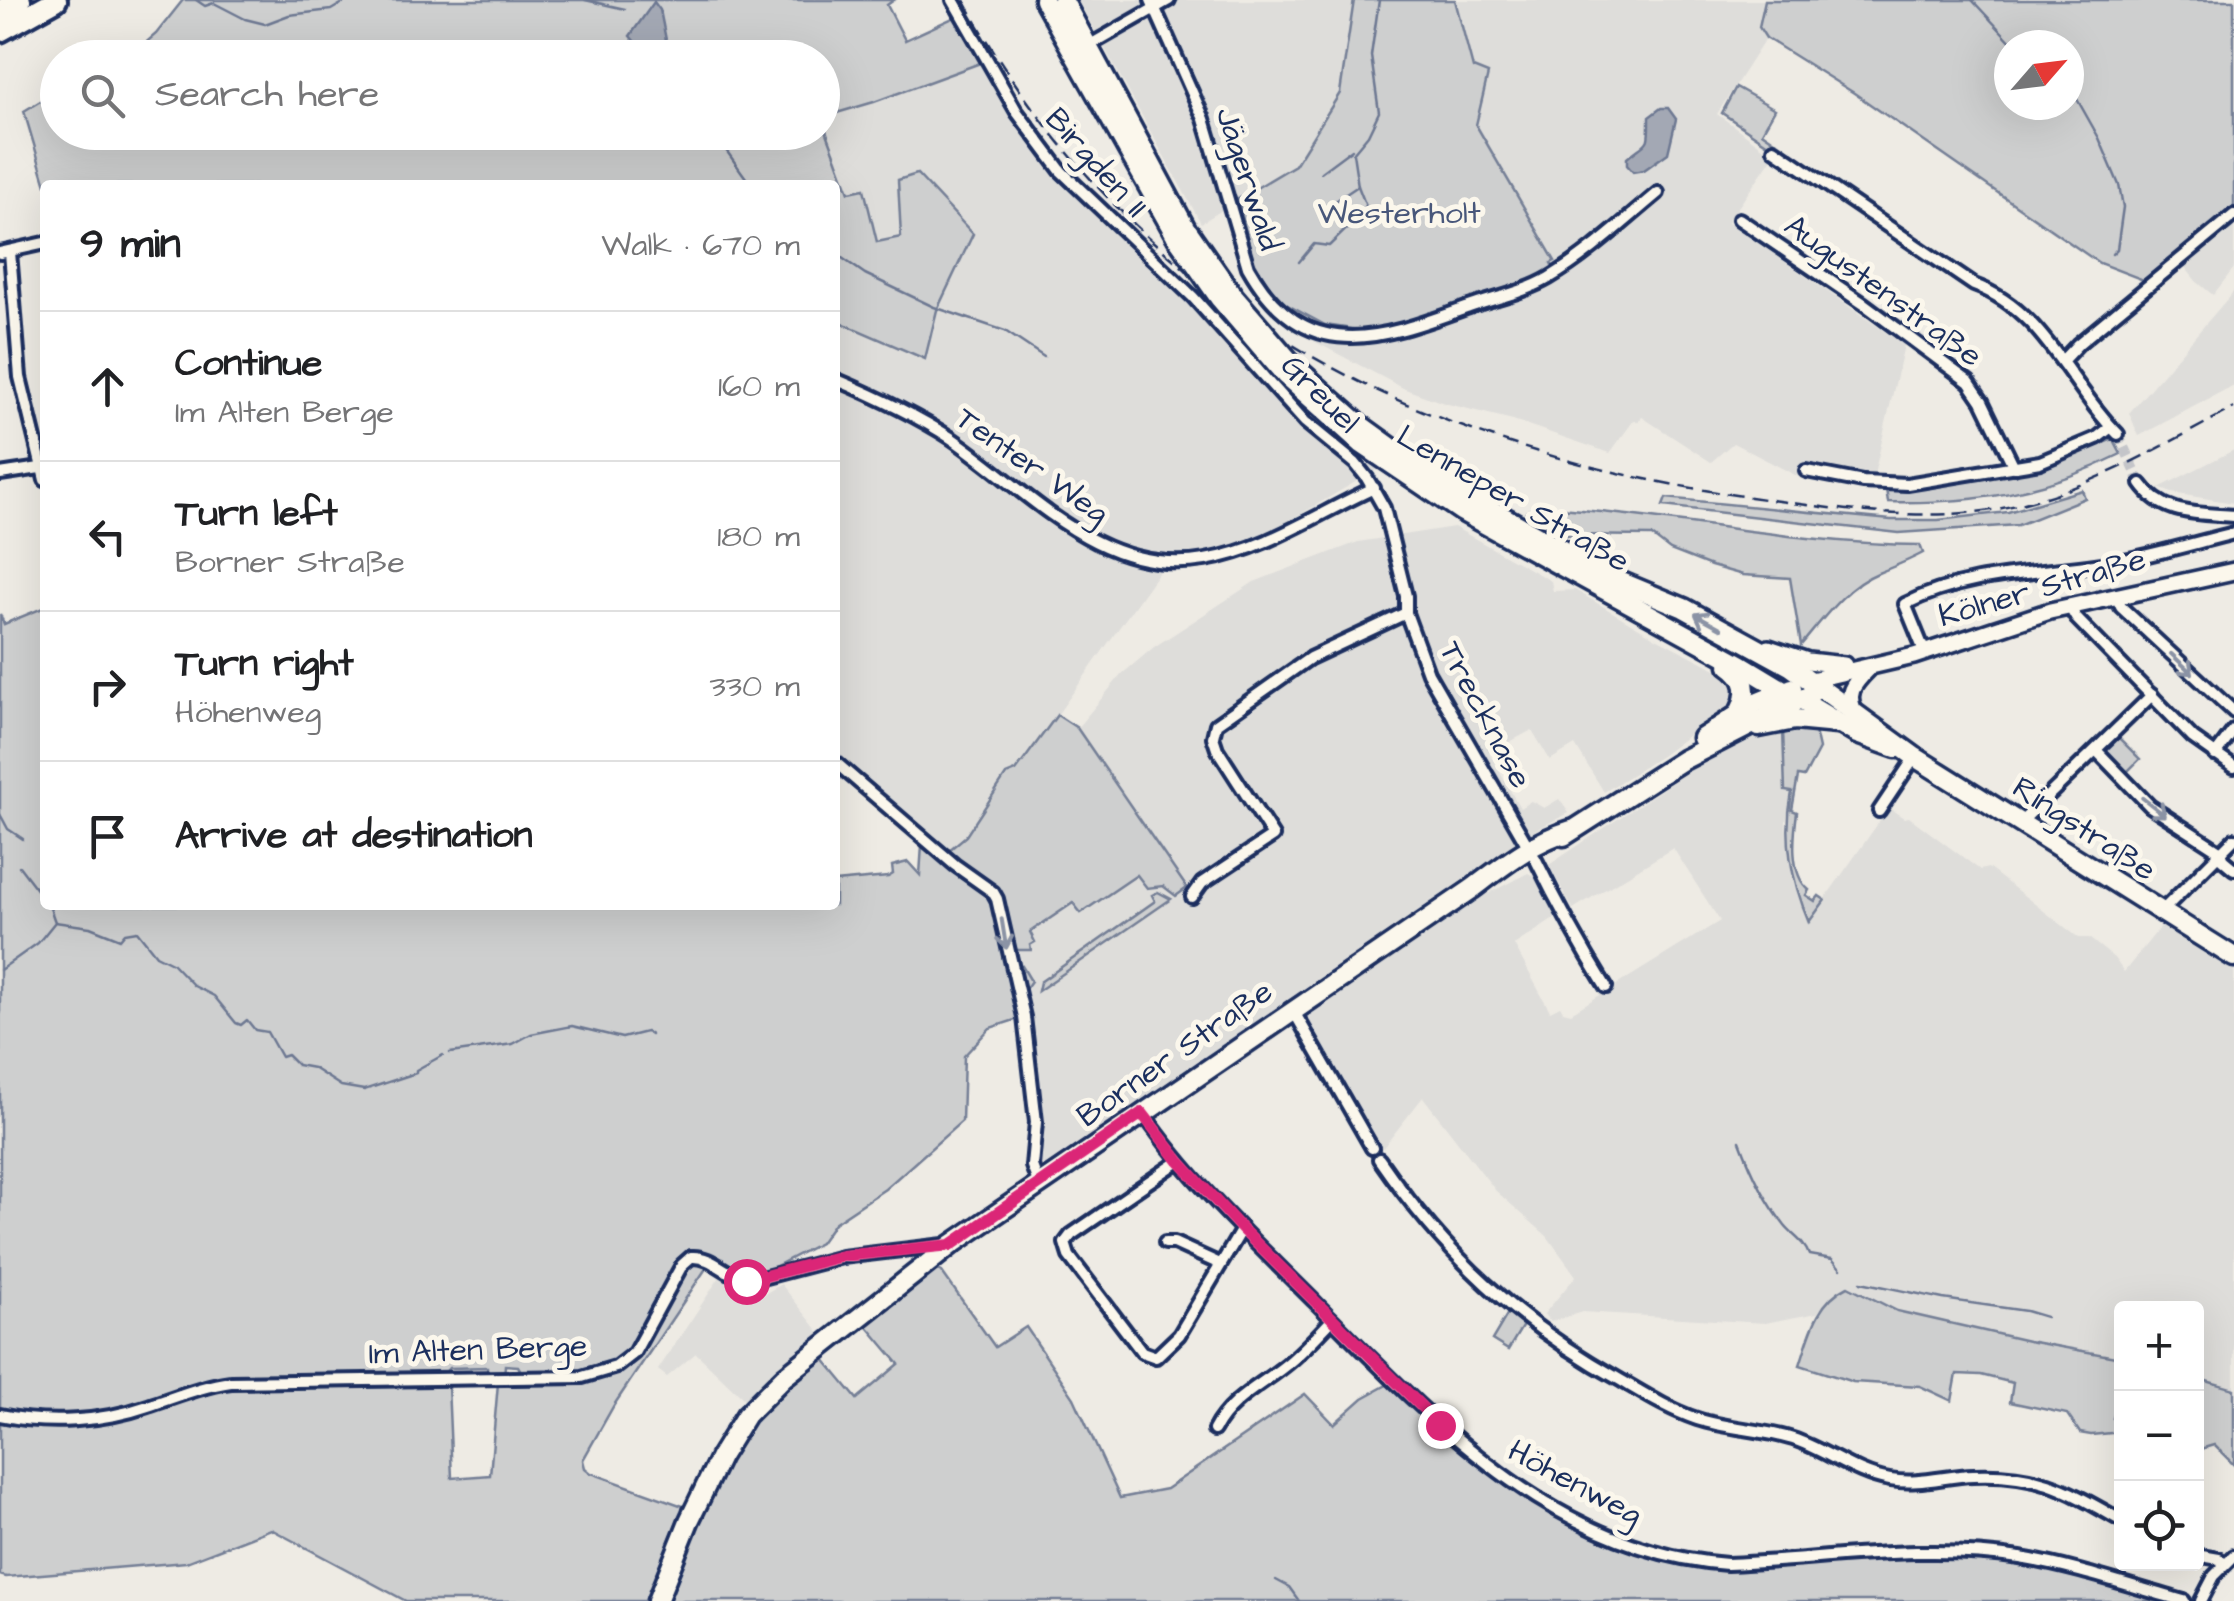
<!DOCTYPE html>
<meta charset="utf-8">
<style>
:root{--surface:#fff;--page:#f2f2f2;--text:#202124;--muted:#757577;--line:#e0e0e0}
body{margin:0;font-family:"Architects Daughter",sans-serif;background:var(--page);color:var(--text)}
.controls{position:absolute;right:30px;bottom:30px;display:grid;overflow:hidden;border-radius:10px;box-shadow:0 10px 40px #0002}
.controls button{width:90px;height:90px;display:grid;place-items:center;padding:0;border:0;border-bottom:2px solid var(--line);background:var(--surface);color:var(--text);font:50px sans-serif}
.compass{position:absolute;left:1994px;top:30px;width:90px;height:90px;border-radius:50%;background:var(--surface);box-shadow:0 10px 40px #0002;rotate:62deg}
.stop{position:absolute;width:30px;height:30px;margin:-22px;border:8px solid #db2777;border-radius:50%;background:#fff}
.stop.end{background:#db2777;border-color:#fff;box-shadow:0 2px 10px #0008}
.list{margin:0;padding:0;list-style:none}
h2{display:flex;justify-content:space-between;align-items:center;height:130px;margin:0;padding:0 40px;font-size:42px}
h2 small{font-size:32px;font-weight:400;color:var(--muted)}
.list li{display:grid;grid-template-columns:65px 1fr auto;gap:30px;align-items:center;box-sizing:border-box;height:150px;padding:0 40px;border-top:2px solid var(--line)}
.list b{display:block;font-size:38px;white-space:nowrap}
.list p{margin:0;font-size:32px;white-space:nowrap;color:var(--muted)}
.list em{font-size:32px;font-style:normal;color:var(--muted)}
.icon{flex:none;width:55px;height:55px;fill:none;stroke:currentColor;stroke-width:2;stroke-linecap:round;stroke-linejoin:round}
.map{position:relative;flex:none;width:2234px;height:1601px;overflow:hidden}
.search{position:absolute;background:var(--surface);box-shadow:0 10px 40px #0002;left:40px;top:40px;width:800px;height:110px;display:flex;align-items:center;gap:25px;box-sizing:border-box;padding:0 35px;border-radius:55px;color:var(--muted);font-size:38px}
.panel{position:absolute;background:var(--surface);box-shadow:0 10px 40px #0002;left:40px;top:180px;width:800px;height:730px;border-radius:10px}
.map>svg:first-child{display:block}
</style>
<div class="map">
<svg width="2234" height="1601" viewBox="0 0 2234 1601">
<rect width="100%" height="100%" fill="#eeebe4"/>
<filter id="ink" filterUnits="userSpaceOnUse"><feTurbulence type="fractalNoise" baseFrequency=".01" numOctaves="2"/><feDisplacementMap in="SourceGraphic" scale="20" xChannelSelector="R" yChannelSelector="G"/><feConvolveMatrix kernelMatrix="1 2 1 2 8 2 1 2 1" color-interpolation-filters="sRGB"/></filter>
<g filter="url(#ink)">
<g fill="#deddda">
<polygon points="1078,0 1354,0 1340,93 1295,165 1201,223"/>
<polygon points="1427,0 1765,0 1759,27 1766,38 1717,114 1774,155 1728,222 1904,345 1871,488 1801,478 1733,443 1711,462 1642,417 1638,422 1634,420 1610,453 1513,420 1444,403 1405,389 1306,337 1325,325 1348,330 1554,261 1476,125 1465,65"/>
<polygon points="983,62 1058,172 1189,300 1230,346 1262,365 1348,438 1386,464 1277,528 1228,548 1170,556 1028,756 1016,771 1006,775 966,836 949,852 835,753 835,320 852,326 933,334 937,310 973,234 898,181 901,238 877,242 864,189 849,193 823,117 874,102"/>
<polygon points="2234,219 2234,268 2213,295 2196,281 2181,262"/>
<polygon points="2234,291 2234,385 2139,436 2129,413"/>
<polygon points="2234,450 2234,503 2172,493 2159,488"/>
<polygon points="1454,527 1551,581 1553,591 1575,590 1656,638 1718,670 1729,677 1734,690 1729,705 1661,756 1604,792 1575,745 1550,760 1532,730 1489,753 1520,808 1531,801 1544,808 1559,799 1569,813 1537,829 1041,1168 1036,1158 1041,1121 1036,1072 1027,1008 1013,950 1033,835 1183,885 1077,728 1122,674 1154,647 1254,582 1358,542"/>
<polygon points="1783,729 1785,791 1792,791 1786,822 1789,853 1794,883 1809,921 1889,808 1904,818 1909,817 1980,870 1988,868 2079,938 2089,938 2114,958 2124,972 2161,926 2234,967 2234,1389 2197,1378 2196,1308 2122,1308 2121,1358 2028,1341 1897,1311 1848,1286 1839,1290 1817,1313 1765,1323 1582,1312 1550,1322 1544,1314 1576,1276 1547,1236 1496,1191 1423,1097 1382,1149 1308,1021 1307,1010 1447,915 1528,873 1537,878 1557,917 1514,945 1550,1011 1560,1006 1563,1011 1571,1013 1720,921 1673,848 1573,909 1549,865 1694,768 1760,735"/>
<polygon points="719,1278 752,1291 758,1298 781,1284 821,1334 745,1400 696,1353 667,1377 658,1370"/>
</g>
<g fill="#cecfcf" stroke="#747f96" stroke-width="2.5" fill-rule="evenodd">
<polygon points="183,0 894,0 887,5 905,40 957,16 983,62 874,102 823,117 822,58 128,58 156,34"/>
<polygon points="1354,0 1455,0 1473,68 1488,74 1476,125 1555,261 1551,263 1553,267 1549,275 1373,332 1325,325 1282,302 1271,290 1252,258 1238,199 1295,165 1340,93"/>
<path d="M1765,0H2234V211L2153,279L2146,281L2099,263L1854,93L1766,38L1759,27ZM2009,45H2069V105H2009Z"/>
<polygon points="1736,87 1775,109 1762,132 1775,141 1771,146 1722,113"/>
<polygon points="57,91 58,132 822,132 823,122 849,192 864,189 877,242 901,237 898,180 917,174 973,234 937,310 925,359 835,320 835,185 46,185 24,111"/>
<path d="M2113,439L2121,454C2043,493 1975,504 1888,502L1886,489L2045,466Z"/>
<polygon points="2082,490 2085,498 2018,525 1899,533 1663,506 1666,498 1891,520 1938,520 2008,512"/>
<path d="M1535,506C1664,514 1791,544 1920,545L1923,553C1908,561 1893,567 1878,573C1846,586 1823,619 1801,645L1790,578L1743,575L1711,566L1670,550L1652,536L1563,535L1526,512Z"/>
<path d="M45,607V905H835V882L888,877L893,874L892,866L908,862L920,875L922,845L942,856L966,836L1006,775L1016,771L1057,715L1077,728L1187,888L1176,896L1163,886L1147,888L1137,875L1081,913L1073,903L1030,932L1035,942L1030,945L1031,950H1014L1018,968L1022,966L1031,981L1023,992L1021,1018L990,1028L964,1056L962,1121L885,1189L834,1223L820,1243L759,1275L741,1277L713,1258L614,1405L583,1460L585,1468L591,1473L683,1506L646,1601H406L271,1529L186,1562L6,1577L0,1575V614L4,624ZM622,1356L628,1365C585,1386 544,1383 498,1383L490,1475L452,1478L448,1385L439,1379L449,1368L487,1367L488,1377H504L505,1365L518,1366L524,1376L533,1372L535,1375C562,1375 602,1377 622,1356Z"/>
<path d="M1814,727L1819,749L1804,777L1798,776L1792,810L1797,812C1794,834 1789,874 1809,890L1806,895L1815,901L1819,896L1825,900L1809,922C1791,879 1783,838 1792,792L1785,791L1783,729Z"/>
<polygon points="2117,736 2140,759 2126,773 2108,755 2106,747"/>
<polygon points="1158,892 1171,899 1038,991 1040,982 1155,901 1152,895"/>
<polygon points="931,1267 942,1272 995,1347 1026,1327 1074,1398 1120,1498 1166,1489 1305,1394 1334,1424 1363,1398 1394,1381 1456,1439 1586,1524 1692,1561 1910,1554 2019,1558 2184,1601 663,1601 690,1531 750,1420 814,1362 823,1358 857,1399 899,1364 862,1320"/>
<path d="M1848,1286L1897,1311L2028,1341L2121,1358V1404L2118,1403L2113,1418L2121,1422V1432L2091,1435L2080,1433L2067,1414L2010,1402L2013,1383L1981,1375L1957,1374L1952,1401L1920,1386L1853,1382L1800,1365C1810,1334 1817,1301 1848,1286Z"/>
<polygon points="1508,1313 1525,1322 1508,1350 1492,1340"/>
<polygon points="2196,1378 2234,1389 2234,1465 2214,1445 2197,1450"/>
</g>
<g fill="#a3a8b4" stroke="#6d7892" stroke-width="2.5">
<polygon points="654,2 660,10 666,40 654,48 635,42 630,36"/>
<path d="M1661,108H1668L1676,119L1668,153L1644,170L1633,172L1627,165V158C1650,139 1649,148 1649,117Z"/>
</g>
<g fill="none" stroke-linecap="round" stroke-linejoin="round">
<g stroke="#6d7892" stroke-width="2.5">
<polyline points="196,0 205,6 214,3 245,19 265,24 289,15 331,10 348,0"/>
<polyline points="585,0 625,9"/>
<polyline points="1972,0 2014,45"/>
<polyline points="659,45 661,58"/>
<polyline points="2069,91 2069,92"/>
<polyline points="2077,99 2099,138 2119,185 2123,207 2117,249 2112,254"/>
<polyline points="713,132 751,185"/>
<polyline points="1321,172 1352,149"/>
<polyline points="1322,210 1358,186"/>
<polyline points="835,253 865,274 934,307 1005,331 1044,357"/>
<polyline points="1299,262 1314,244 1329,246 1367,209 1358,186 1353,153 1368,135 1379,112 1371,56 1379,0"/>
<polyline points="0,814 8,829 23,839"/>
<polyline points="19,866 38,891 45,894"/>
<polyline points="55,922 90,927 120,939 125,933 137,931 156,955 172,963 194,986 214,996 236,1023 241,1025 247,1020 255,1030 267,1032 281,1057 287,1055 297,1065 313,1068 341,1086 364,1090 416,1073 416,1070 443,1055"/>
<polyline points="0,970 38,943 55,922 49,905"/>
<polyline points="450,1053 513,1044 531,1034 572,1026 622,1038 646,1032 651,1035"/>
<path d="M1740,1141C1751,1171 1766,1202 1785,1226C1793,1236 1804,1241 1809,1255L1832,1259L1841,1269"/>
<polyline points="1861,1282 1943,1299 2026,1311 2046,1317"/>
<polyline points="1276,1580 1289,1587 1299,1601"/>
</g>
<polyline stroke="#c4c5c9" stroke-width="10" stroke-dasharray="10 5" stroke-linecap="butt" points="2118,434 2141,484"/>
<g stroke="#1b2f5e" stroke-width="18">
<g id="street">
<polyline points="953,0 1017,112 1061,171 1193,297 1305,422 1355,463 1367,478 1384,508 1406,596 1406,613 1428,673 1529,848"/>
<path d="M1151,0L1204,119L1248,267C1305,368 1381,339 1469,307C1495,298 1525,292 1549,278C1588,255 1623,222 1658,193"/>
<polyline points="1083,49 1169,0"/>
<path d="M1774,149L1974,285C2044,310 2069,385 2118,434"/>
<polyline points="1739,219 1864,304 1969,382 1982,401 2014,467"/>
<polyline points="10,252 20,377 45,480"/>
<polyline points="0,253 45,243"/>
<polyline points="2062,361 2078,344 2234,215"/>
<path d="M835,379C875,396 914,414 951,438C1029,491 1100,578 1205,560C1265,550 1319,513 1374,488"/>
<polyline points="1806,471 1863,482 1907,484 2040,462 2097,438 2111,427"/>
<polyline points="0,474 40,468"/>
<path d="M2141,484C2163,516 2199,513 2234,516"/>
<polyline points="2116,596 2121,607 2234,712"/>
<polyline points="2069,606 2076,618 2193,738 2234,767"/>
<path d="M1925,653L1905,604C1970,571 2044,574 2114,562C2155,555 2194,543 2234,533"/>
<polyline points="2096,750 2150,806 2221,852 2222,859 2234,869"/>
<polyline points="2215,755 2234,730"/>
<polyline points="835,762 955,865 993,892 997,899 1024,1017 1036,1122 1032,1166 1039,1185"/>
<polyline points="1879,811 1915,757"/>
<polyline points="2020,823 2152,695"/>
<path d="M1535,858C1557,903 1580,945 1606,987"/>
<polyline points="1192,897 1202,883 1273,836 1217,749 1213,737 1216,724 1310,658 1406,613"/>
<polyline points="2160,913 2234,839"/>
<polyline points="1293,1010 1372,1148"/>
<path d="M1143,1113C1192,1184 1257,1244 1318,1305C1432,1420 1555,1552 1727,1564C1824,1560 1924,1543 2020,1558C2075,1567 2130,1586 2184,1601"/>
<path d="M1379,1159C1446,1256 1519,1324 1622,1381C1646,1395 1670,1410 1697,1419C1728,1429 1761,1429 1793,1439C1826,1450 1855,1474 1890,1480C1919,1485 1945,1476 1973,1475C2039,1472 2067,1490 2122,1521"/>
<polyline points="1179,1161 1071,1235 1065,1243 1069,1256 1142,1352 1156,1357 1179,1335 1242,1229"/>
<polyline points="1165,1243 1174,1243 1220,1264"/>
<path d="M0,1415C48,1425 102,1422 148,1406C176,1397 201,1386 231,1382L582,1377L616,1367L634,1353L682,1265L691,1257C713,1255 728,1278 750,1281L842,1257L944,1245"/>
<path d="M1214,1430C1231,1397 1265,1384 1292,1360C1306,1348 1319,1334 1332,1320"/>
<polyline points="2196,1555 2219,1559 2224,1564"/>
<polyline points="2201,1601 2214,1576 2234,1556"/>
</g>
</g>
<g stroke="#1b2f5e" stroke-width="22">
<g id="secondary">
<polyline points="1769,648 1808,661 1844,665"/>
<polyline points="1811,680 1914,656 2050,611 2234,571"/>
<path d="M1856,715C1844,694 1853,684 1868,669"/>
</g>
</g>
<g stroke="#1b2f5e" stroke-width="25">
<g id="primary">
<polyline points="1044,0 1176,236"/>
<polyline points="1063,0 1186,229"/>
<polyline points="1292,364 1359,424 1428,474 1612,578 1684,608 1790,666 1915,757 2234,957"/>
<polyline points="1285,375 1362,444 1461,511 1742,665 1857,734 1896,748"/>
<path d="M1729,665C1748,678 1749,693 1739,713"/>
<polyline points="1759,727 1795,720 1837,724"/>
<polyline points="1702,738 1756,703 1792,688"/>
<polyline points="1564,836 1683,760 1810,695"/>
<path d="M657,1601L689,1521L720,1457L746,1415L784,1377L951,1245L1472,889C1504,865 1532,842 1571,830"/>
</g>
</g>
<g stroke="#1b2f5e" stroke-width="28">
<g id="highway">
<polyline points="0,11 20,0"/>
<polyline points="0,31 56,0"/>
</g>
</g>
<use href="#street" stroke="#fbf7ec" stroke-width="10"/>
<use href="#secondary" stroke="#fbf7ec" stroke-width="15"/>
<use href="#primary" stroke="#fbf7ec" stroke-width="18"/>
<use href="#highway" stroke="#fbf7ec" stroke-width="20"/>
<path stroke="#1b2f5e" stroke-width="2.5" stroke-dasharray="15 8" stroke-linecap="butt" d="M964,0C1131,305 1414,451 1750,497C1829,508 1911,522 1991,510C2079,496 2156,449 2234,408"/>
<g stroke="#1b2f5e" stroke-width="25" stroke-linecap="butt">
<g id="primary-bridge">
<polyline points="1188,231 1234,297 1292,364"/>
<polyline points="1176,236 1220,299 1285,375"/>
</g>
</g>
<use href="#primary-bridge" stroke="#fbf7ec" stroke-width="18"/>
</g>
<defs><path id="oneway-shaft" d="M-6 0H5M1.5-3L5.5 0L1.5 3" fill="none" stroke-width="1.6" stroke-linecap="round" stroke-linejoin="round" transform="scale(2.5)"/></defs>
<g stroke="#8b93a5">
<use href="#oneway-shaft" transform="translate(1708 621) rotate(-151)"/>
<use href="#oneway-shaft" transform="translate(2182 664) rotate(43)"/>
<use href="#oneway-shaft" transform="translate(2154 807) rotate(38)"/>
<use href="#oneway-shaft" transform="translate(1004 934) rotate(81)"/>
</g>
</g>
<g fill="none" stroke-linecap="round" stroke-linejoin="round" filter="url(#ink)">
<polyline stroke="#db2777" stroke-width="12" points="746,1281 842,1256 951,1245 1142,1113 1179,1161 1242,1229 1440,1425"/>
</g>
<g text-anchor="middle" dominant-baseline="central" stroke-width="10" stroke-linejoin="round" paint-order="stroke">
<g font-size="32" fill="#1b2f5e" stroke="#fbf7ec">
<text transform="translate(1096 163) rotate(48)">Birgden II</text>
<text transform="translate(1248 179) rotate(72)">Jägerwald</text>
<text transform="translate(1883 291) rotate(36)">Augustenstraße</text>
<text transform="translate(1320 394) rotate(45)">Greuel</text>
<text transform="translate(1032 466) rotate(35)">Tenter Weg</text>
<text transform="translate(1513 499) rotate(30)">Lenneper Straße</text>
<text transform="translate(2042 588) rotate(-16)">Kölner Straße</text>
<text transform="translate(1485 715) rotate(62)">Trecknase</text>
<text transform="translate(2084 829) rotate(33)">Ringstraße</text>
<text transform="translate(1175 1054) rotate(-35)">Borner Straße</text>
<text transform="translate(478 1350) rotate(-2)">Im Alten Berge</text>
<text transform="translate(1575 1483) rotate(28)">Höhenweg</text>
</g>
<g font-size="32" fill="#48577a" stroke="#fbf7ec">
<text x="1399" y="213">Westerholt</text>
</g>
</g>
</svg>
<div class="controls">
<button>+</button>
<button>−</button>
<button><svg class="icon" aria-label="locate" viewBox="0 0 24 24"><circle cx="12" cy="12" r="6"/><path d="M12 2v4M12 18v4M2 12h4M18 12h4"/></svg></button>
</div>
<svg class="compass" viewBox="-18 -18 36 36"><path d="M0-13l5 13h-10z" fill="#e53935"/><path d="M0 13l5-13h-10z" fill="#757577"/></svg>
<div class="stop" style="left:746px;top:1281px"></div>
<div class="stop end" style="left:1440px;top:1425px"></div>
<div class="search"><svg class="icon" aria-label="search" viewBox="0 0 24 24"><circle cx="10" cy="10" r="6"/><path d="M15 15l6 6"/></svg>Search here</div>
<section class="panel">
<h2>9 min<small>Walk · 670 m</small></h2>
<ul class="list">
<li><svg class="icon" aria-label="ahead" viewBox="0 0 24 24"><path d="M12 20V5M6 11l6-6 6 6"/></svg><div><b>Continue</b><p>Im Alten Berge</p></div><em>160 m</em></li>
<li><svg class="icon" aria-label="left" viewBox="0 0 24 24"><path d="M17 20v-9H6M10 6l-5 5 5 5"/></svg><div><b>Turn left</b><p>Borner Straße</p></div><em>180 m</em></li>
<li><svg class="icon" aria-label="right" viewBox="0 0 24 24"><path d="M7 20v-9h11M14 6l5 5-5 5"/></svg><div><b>Turn right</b><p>Höhenweg</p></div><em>330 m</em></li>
<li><svg class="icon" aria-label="arrive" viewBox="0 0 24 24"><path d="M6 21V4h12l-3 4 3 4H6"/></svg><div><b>Arrive at destination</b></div></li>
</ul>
</section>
</div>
